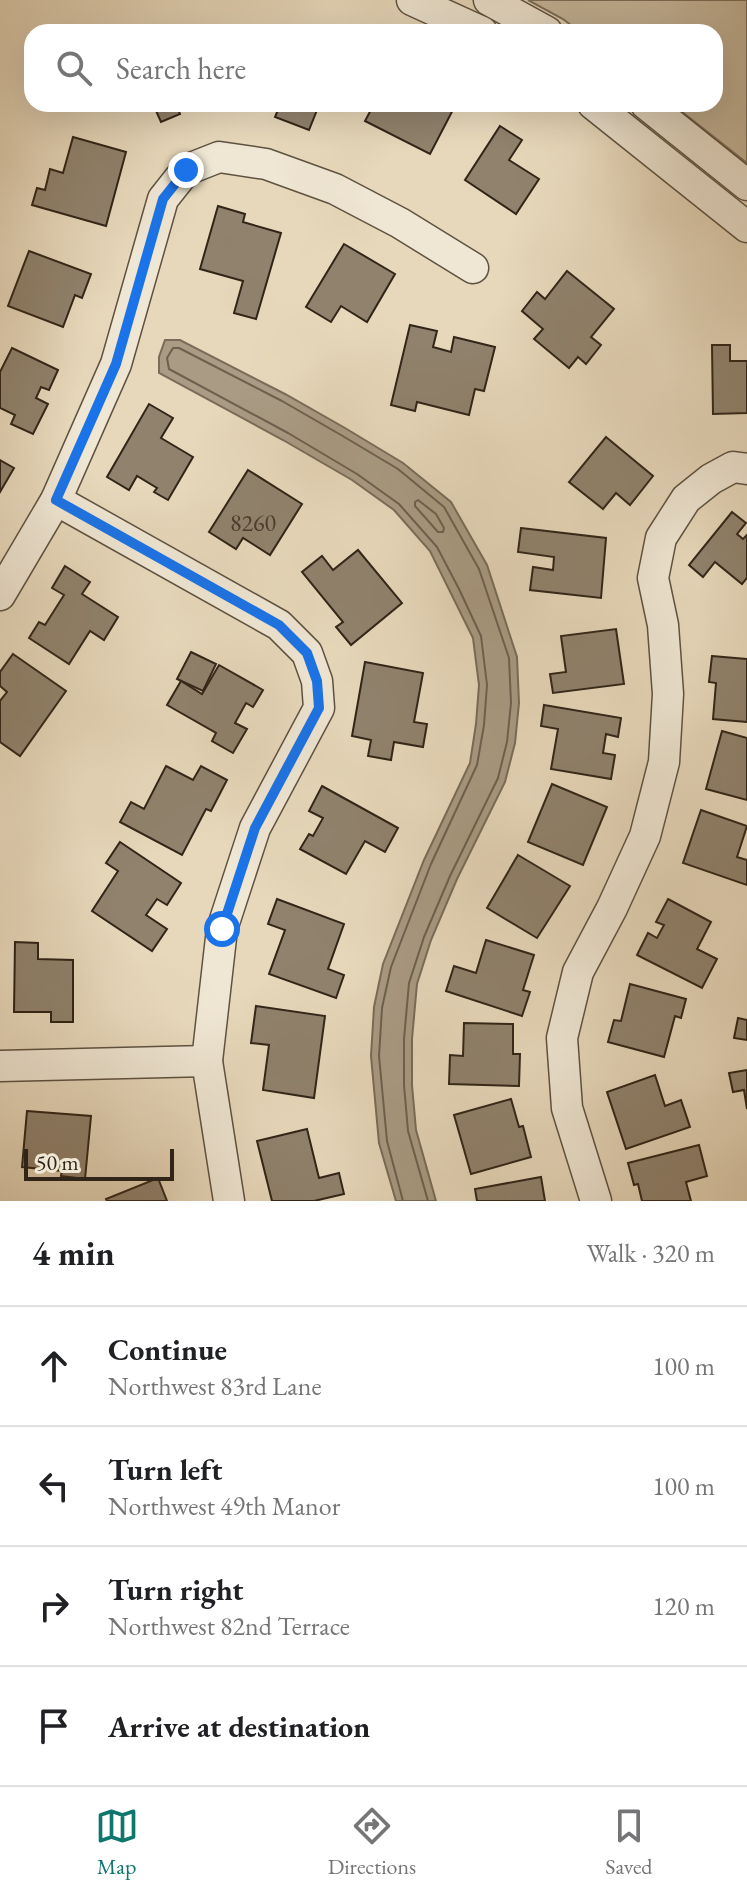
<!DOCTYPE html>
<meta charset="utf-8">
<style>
:root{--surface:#fff;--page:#f6f6f6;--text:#202124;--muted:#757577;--line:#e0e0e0;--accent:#0f766e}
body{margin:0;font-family:"EB Garamond",serif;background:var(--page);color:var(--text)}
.scale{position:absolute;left:24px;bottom:20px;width:150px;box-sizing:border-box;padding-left:8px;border:4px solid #312518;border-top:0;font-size:22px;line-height:28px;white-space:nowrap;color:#312518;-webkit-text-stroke:6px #efe6d3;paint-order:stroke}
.stop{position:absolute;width:24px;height:24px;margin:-18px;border:6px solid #1a73e8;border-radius:50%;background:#fff}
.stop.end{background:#1a73e8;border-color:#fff;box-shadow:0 2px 8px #0008}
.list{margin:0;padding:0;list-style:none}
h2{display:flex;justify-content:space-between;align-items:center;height:104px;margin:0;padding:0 32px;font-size:34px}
h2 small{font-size:26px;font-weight:400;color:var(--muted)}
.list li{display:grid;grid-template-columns:52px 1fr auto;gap:24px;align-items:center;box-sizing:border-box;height:120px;padding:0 32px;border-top:2px solid var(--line)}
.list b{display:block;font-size:30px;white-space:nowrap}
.list p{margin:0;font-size:26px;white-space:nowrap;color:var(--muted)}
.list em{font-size:26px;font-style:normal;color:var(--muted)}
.icon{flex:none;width:44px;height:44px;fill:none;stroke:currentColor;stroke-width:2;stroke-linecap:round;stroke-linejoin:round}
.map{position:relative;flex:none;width:747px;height:1201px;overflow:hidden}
.search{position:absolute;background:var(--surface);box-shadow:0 8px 32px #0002;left:24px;right:24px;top:24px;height:88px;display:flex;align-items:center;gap:20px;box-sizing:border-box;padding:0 28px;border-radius:24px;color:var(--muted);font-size:30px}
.sheet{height:584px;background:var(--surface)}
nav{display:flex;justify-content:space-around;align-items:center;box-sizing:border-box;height:112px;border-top:2px solid var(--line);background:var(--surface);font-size:22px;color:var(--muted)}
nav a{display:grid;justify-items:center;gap:4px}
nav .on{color:var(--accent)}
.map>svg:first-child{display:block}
</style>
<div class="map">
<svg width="747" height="1201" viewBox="0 0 747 1201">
<rect width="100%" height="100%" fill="#e7d8bb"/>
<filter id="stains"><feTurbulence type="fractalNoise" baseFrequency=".0025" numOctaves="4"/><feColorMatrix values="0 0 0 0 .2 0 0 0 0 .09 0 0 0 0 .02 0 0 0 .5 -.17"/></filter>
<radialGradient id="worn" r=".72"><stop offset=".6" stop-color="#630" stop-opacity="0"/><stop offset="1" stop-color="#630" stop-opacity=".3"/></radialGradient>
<polygon fill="#c8ba9f" stroke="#7c705c" stroke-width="2" points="528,0 747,0 747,163 672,104 715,104 715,32 580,32 563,19"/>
<polygon fill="#a99b84" stroke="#796c59" stroke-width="2" points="165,340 180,340 285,394 345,428 403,463 451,502 487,565 517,657 519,703 515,743 505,782 457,879 431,940 417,984 412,1039 412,1085 416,1130 436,1201 396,1201 379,1143 371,1056 374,1007 383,964 424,860 470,763 476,724 479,685 473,638 430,551 394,510 352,480 283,440 159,373 159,357"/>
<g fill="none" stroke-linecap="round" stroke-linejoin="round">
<g stroke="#6d604e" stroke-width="2">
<polygon points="418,500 436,514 444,528 443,532 438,532 415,506 415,502"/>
<polyline points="403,1201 387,1141 379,1056 382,1008 391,967 431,864 477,765 484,725 487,685 481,636 459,589 437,547 399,504 357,474 288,433 169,369 167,358 173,348 179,348 282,401 341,435 398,469 444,507 479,569 509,658 511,703 507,742 498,778 450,876 424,937 409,983 404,1039 404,1085 408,1131 428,1201"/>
</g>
</g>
<g fill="#90826d" stroke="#312518" stroke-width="2">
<polygon points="153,104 190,104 178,109 180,114 161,122"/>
<polygon points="264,104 317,104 319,105 309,130 275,117 278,110"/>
<polygon points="374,104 456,104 430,154 365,121"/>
<polygon points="500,126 522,140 509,160 539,179 516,214 465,180"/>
<polygon points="73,137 126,152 106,226 32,205 37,188 45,190 50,169 63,173"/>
<polygon points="218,206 245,214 243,222 281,233 256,319 234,313 243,281 200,269"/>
<polygon points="344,244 395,274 367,322 341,306 331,322 306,307"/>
<polygon points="29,251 91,274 82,298 75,295 63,327 8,306"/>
<polygon points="567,271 614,309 591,337 601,345 586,364 578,357 569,368 534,339 543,329 522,311 537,292 545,299"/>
<polygon points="410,325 437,331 433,347 451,352 454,337 495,347 484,391 475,389 469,415 417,402 415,411 391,405"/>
<polygon points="712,345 730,345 730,361 747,361 747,413 713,414"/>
<polygon points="12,348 58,370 49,390 41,387 36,398 48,404 33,434 11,424 15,415 0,408 0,372"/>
<polygon points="149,404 173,418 161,438 193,457 168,500 154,492 157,488 137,476 129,490 107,477"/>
<polygon points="606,437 653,476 630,505 616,493 603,509 569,482"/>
<polygon points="0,460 14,468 0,492"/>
<polygon points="248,470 302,504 270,555 243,538 236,549 209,532"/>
<polygon points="732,512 746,523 737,534 743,539 747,535 747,578 742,584 715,562 703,577 689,565"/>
<polygon points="521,528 606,538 601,598 530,590 533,567 553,570 554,557 518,552"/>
<polygon points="358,550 402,603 351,645 336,627 343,622 302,572 322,556 333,570"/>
<polygon points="65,566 90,582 82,594 118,617 104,640 90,631 69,664 29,638 39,622 45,625 64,595 52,588"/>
<polygon points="616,629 624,684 553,693 550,674 566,672 561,636"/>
<polygon points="191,652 216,664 203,691 177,679"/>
<polygon points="13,654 66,691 20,756 0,742 0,701 7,692 0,686 0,672"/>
<polygon points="712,656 747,659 747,722 713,719 716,683 709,682"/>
<polygon points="365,662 423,673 414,722 427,724 423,747 394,742 391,760 368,756 371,740 352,736"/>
<polygon points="219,665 263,690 253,707 246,703 235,723 247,729 233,753 212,741 216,733 167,705 181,681 202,694"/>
<polygon points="544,705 621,718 618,737 606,734 603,753 615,755 611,779 551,769 558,729 541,726"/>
<polygon points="722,731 747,738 747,800 706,789"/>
<polygon points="166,766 193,780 201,766 227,780 211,811 206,809 182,855 120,822 131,802 144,809"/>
<polygon points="552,784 607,807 583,865 528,842"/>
<polygon points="322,786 398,828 385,852 365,841 346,874 300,849 309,834 313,836 323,818 309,811"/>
<polygon points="701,810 747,826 737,857 747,860 747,885 683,863"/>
<polygon points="120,842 181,883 167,905 157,899 146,915 167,929 152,951 92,911 118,871 106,863"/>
<polygon points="518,855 570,886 537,938 487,908"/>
<polygon points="277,899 344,924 328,969 344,975 336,998 269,974 285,930 268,924"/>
<polygon points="668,899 711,922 697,949 717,959 702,988 637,955 648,933 657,938 664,925 656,922"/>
<polygon points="486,940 534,955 523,990 530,992 522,1016 446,991 454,966 476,973"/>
<polygon points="15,942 38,943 38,959 73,960 73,1022 51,1022 51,1012 14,1012"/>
<polygon points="630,984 686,999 681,1018 675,1016 664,1057 608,1042 614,1020 621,1021"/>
<polygon points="256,1006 325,1016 314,1098 263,1090 269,1045 251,1043"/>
<polygon points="738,1018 747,1020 747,1040 734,1038"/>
<polygon points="464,1023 513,1024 513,1054 520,1054 519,1086 449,1084 450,1055 463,1056"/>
<polygon points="747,1070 747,1109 744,1090 733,1092 729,1073"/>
<polygon points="655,1075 665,1106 681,1100 690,1127 626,1149 607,1092"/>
<polygon points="511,1099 519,1127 523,1126 531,1157 471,1174 454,1115"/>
<polygon points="27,1111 91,1116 85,1179 61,1176 62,1171 22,1167"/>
<polygon points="307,1129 319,1178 339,1173 344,1194 314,1201 272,1201 257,1141"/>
<polygon points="699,1145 707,1176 686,1182 691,1201 642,1201 638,1184 634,1185 628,1163"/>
<polygon points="541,1177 545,1201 477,1201 475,1189"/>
<polygon points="158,1178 167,1201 107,1201 106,1199"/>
</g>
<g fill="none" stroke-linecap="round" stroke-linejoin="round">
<g stroke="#5e5241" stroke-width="33">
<g id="minor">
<polyline points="412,0 482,32"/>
<polyline points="489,0 547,32"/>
<polyline points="593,104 747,227"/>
<polyline points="646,104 747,185"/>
<polyline points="56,500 279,625 307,653 317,681 319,708 255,828 222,929 207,1061 229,1201"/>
<polyline points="0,595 56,500 116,364 163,199 186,170 219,157 266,164 335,189 400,223 473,268"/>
<polyline points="0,1066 207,1061"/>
<polyline points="596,1201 567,1108 562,1038 578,972 612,908 645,836 664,762 668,694 663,625 653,578 661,538 686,499 711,479 733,467 747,469"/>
</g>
</g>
<use href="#minor" stroke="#efe6d3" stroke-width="30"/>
</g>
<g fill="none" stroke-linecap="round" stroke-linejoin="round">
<polyline stroke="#1a73e8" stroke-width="10" points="186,170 163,199 116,364 56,500 279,625 307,653 317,681 319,708 255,828 222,929"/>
</g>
<g text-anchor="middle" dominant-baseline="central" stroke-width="7" stroke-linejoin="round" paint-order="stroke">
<g font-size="24" fill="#493c2d">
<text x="253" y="522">8260</text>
</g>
</g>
<rect width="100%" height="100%" filter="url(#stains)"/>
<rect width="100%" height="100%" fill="url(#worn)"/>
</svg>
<div class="scale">50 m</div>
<div class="stop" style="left:222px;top:929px"></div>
<div class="stop end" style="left:186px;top:170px"></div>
<div class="search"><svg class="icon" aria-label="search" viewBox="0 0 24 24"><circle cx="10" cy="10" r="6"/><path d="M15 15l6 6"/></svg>Search here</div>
</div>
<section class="sheet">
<h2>4 min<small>Walk · 320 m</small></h2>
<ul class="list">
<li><svg class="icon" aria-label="ahead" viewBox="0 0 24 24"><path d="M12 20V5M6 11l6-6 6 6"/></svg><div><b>Continue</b><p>Northwest 83rd Lane</p></div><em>100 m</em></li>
<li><svg class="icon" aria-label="left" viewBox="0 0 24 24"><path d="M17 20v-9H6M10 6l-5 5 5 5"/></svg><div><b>Turn left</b><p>Northwest 49th Manor</p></div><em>100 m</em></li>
<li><svg class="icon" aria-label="right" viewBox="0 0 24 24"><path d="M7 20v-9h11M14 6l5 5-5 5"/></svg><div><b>Turn right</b><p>Northwest 82nd Terrace</p></div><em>120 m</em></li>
<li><svg class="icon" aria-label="arrive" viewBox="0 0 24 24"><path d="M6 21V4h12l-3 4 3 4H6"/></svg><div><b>Arrive at destination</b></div></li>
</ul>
</section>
<nav>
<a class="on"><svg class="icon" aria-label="map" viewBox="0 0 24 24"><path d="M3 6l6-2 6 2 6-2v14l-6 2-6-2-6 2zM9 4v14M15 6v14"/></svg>Map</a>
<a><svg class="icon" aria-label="directions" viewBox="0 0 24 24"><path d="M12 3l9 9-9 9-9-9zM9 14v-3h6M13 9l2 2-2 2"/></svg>Directions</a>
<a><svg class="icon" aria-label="saved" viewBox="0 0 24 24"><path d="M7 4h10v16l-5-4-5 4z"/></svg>Saved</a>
</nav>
